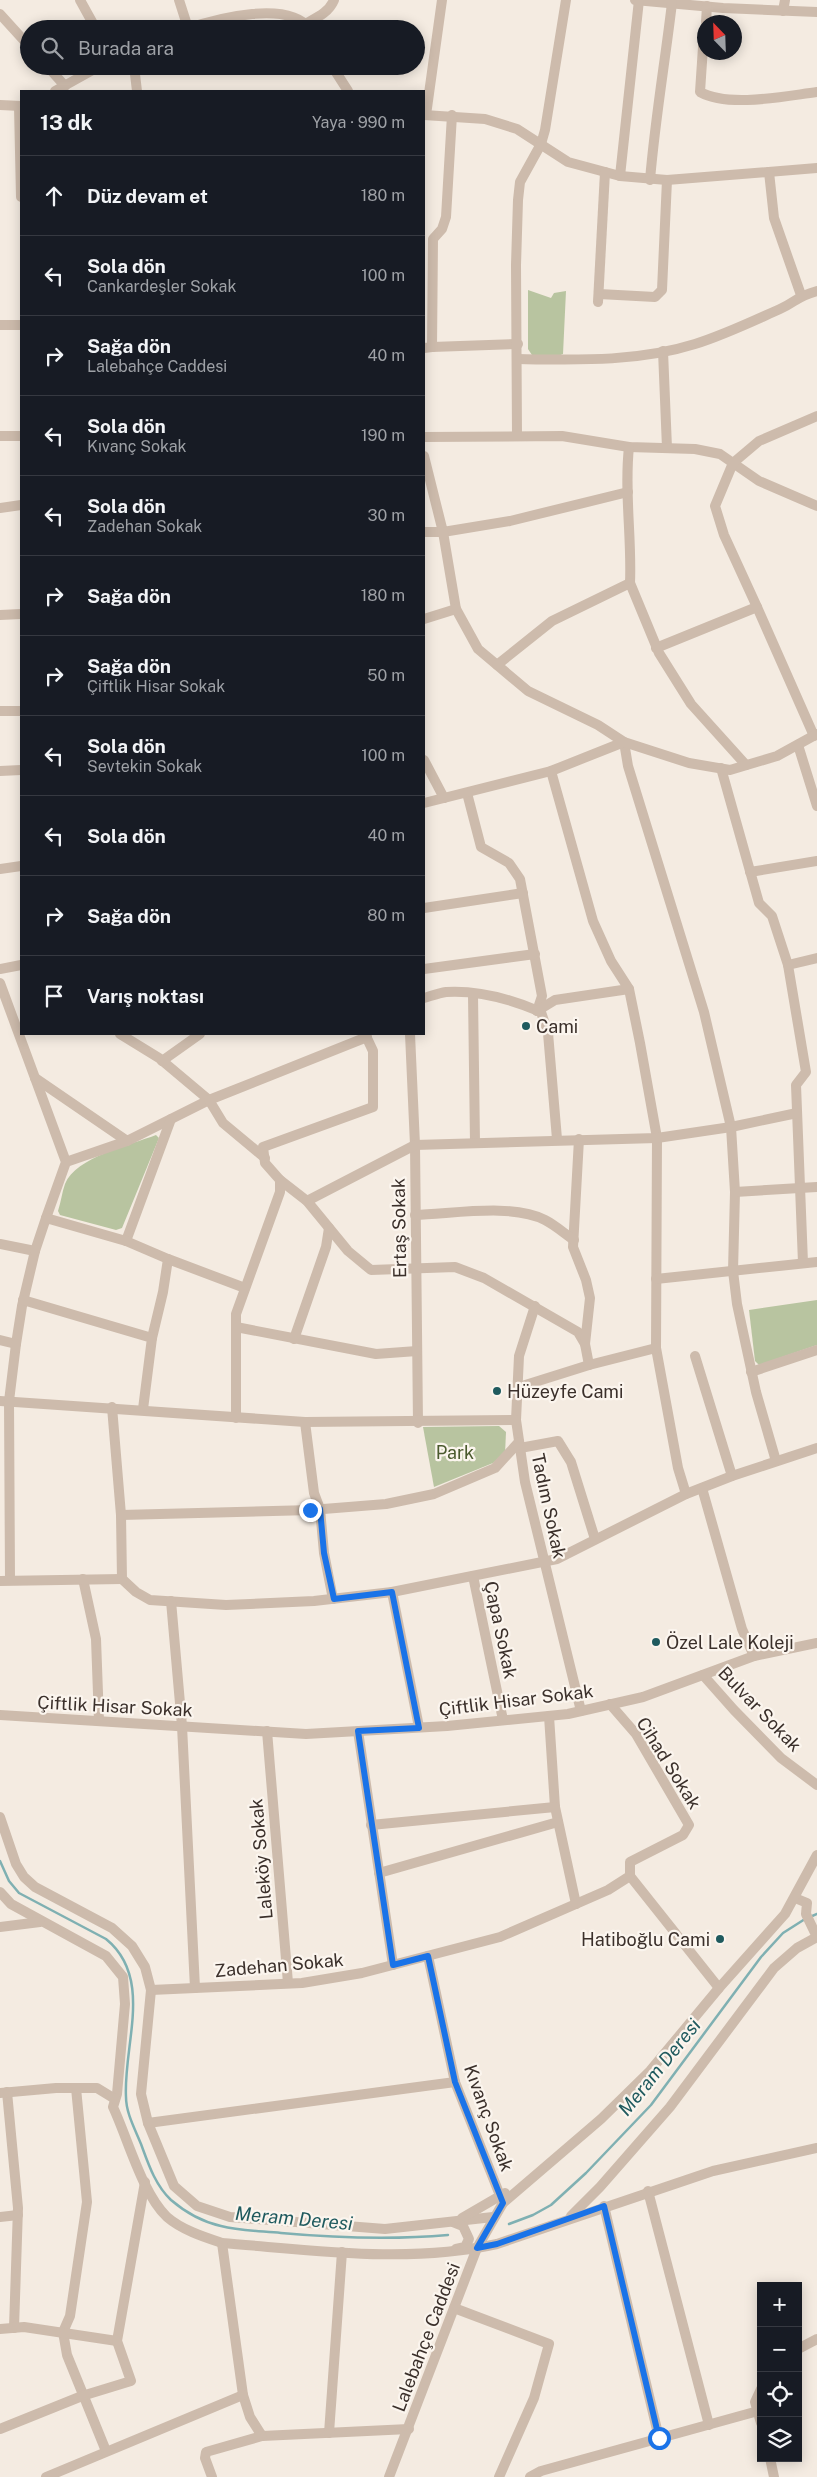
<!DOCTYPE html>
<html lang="tr">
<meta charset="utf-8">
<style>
:root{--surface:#171b24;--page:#20242c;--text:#f1f3f6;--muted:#9ea1a6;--line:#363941}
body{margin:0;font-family:"Public Sans",sans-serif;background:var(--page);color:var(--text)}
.controls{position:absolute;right:15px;bottom:15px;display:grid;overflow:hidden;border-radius:0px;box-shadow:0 2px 12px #0003}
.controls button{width:45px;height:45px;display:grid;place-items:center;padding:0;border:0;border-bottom:1px solid var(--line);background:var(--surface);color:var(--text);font:25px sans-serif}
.compass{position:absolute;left:697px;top:15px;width:45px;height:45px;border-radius:50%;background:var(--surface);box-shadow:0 2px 12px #0003;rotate:337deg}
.stop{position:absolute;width:15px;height:15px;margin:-11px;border:4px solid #1a73e8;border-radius:50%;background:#fff}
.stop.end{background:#1a73e8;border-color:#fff;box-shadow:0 1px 5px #0008}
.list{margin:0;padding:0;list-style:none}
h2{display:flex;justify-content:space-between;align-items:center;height:65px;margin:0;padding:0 20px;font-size:21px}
h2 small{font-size:16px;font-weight:400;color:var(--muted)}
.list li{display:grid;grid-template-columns:32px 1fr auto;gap:15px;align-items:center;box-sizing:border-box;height:80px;padding:0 20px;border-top:1px solid var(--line)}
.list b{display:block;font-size:19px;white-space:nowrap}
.list p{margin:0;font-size:16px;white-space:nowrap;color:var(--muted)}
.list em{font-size:16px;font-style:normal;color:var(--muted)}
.icon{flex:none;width:28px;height:28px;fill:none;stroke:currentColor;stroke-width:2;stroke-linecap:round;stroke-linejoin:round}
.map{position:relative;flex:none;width:817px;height:2477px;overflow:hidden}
.search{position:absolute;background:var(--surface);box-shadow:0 2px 12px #0003;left:20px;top:20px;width:405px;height:55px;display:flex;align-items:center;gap:12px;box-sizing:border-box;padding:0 18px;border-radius:28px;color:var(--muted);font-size:19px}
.panel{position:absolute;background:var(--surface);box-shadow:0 2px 12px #0003;left:20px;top:90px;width:405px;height:945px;border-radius:0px}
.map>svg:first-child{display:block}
</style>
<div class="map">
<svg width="817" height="2477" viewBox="0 0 817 2477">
<rect width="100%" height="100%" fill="#f4ebe1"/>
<g fill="#b8c4a0">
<polygon points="528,290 551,298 554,293 566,291 563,354 558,356 532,355 528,349"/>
<path d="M156,1135L159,1138L122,1228L116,1230L60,1215L58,1211C61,1202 62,1192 65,1184C76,1157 130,1145 156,1135Z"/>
<polygon points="817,1300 817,1345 759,1365 755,1361 749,1310"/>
<polygon points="499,1426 506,1432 505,1454 493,1463 434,1487 423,1427"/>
</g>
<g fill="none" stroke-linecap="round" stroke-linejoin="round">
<g stroke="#7fb0b2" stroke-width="2.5">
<path d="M0,1861L9,1881L19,1893L106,1939C154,1978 123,2045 126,2097C126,2113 135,2129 141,2144C148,2163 155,2185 171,2200C185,2212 203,2222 221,2226C240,2231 261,2231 281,2233C337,2238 392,2240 448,2235"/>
<polyline points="810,1917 817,1914"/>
<polyline points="509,2224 533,2215 551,2205 586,2173 651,2105 761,1957 783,1933 805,1919"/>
</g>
<g stroke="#cdbbac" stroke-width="10">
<polyline points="80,0 96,29"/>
<polyline points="179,0 188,28"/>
<polyline points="635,0 723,8 817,12"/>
<polyline points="783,11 785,0"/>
<polyline points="0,14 29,46"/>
<polyline points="706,22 707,6"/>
<path d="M307,23C318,17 329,12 334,0"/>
<path d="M186,29C219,18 288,0 310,29"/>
<path d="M704,32L700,92C729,108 785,96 817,92"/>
<polyline points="47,66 65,86"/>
<polyline points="134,66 137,91"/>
<polyline points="332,66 348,91"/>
<polyline points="55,91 100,66"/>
<polyline points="0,105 21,106"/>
<polyline points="19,107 21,197"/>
<polyline points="424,115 485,119 517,129 568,162 620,176 667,180 817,168"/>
<polyline points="426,115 442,0"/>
<polyline points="769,172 774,218 801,295"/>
<polyline points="620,176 639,0"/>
<path d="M650,180C655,120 665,62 672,3"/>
<polyline points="599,294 655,297 662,290 667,180"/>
<polyline points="598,302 605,172"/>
<polyline points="0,325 21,325"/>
<polyline points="432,347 518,344"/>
<polyline points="424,348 432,347 433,239 442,229 446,217 452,115"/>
<polyline points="663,351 667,448"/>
<path d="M518,359C578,360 638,362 695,344C724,335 753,321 780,309C796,302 797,296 817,291"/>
<polyline points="0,436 21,436"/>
<polyline points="517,436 516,265 518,200 520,182 541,144 545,130 566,0"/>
<polyline points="424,437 562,436 629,447 695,449 720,454 759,481 817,506"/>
<path d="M629,447C624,492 632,538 630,583"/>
<polyline points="424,456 443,532 510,521 628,492"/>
<polyline points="0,508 21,505"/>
<polyline points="424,532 443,532 456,609"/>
<polyline points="757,607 814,736"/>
<polyline points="0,615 21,614"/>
<polyline points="424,619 456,609 478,649 528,691 598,725 624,742 628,766 704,1012 731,1127 735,1192 733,1271 737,1304 756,1392 776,1461"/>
<polyline points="656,648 757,607 724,535 715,506 733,463 759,441 817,416"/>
<polyline points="497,665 552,621 630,583 659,653 691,704 746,765"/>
<polyline points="0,711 21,711"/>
<polyline points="798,745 817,806"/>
<polyline points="424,760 444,798"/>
<polyline points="721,768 759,903 772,916 788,965 806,1072 796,1085 803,1263"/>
<polyline points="0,771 21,770"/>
<polyline points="551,771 593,921 611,961 629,989 640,1043 657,1138 656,1348 678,1468 686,1494"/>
<polyline points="467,793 481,847 509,863 520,879 542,996 537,1011"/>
<polyline points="424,803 551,771 624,742 689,763 730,770 777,756 817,734"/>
<polyline points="0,869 21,866"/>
<polyline points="750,872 817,861"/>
<polyline points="424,908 523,893"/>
<polyline points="788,965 817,958"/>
<polyline points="0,969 21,965"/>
<polyline points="424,969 535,954"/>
<polyline points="0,983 66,1162 46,1218"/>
<polyline points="473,995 475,1143"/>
<path d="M424,998C431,996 439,993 446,992C478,990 513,1000 541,1012L548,1033L557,1139"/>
<polyline points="537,1011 555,1000 629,989"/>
<polyline points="365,1034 373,1051 373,1107 263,1147 265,1163 280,1180 307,1201 348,1251 371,1270 455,1267 484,1278 578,1332 585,1344 589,1365"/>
<polyline points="410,1034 415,1145 418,1423"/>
<polyline points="162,1061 200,1034"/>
<polyline points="35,1078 127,1141 209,1100 159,1058 120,1034"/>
<polyline points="579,1139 573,1247 586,1280 590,1298 585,1344"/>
<polyline points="265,1158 223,1123 209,1100 367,1037"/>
<polyline points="66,1162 127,1141"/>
<polyline points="735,1192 817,1187"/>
<polyline points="307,1201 415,1145 657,1138 731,1127 797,1113"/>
<path d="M415,1215C453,1214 512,1203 545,1220C555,1225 565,1234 574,1240"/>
<polyline points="126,1241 171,1119"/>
<polyline points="0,1244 35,1251 22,1306 16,1344 0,1340"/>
<polyline points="35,1251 46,1218 126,1241 168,1259 163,1292 152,1338"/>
<polyline points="168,1259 245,1288"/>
<polyline points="656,1279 817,1262"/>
<polyline points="23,1300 152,1338 143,1409"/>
<polyline points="535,1306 519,1356 516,1420 525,1482 581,1711"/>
<polyline points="236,1327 376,1354 417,1351"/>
<polyline points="294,1339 326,1247 329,1228"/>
<polyline points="695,1356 732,1476"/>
<polyline points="751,1372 817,1350"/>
<polyline points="519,1387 589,1365 656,1348"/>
<polyline points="0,1401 305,1422 516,1420"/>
<polyline points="112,1407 121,1515 122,1579 136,1592 150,1600 226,1605 314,1601 392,1592 557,1559 686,1494 732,1476 817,1448"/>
<polyline points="236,1418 236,1314 280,1192 280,1180"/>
<polyline points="305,1422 314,1493 320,1509 324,1553 333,1599"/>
<polyline points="520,1448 558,1441 571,1462 595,1539"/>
<polyline points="702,1488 742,1629 754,1656"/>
<polyline points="121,1515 311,1510 386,1504 434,1494 495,1468 519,1442"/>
<polyline points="473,1576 503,1720"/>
<polyline points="83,1579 96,1639 99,1721"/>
<polyline points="10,1580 9,1401 16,1344"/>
<polyline points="0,1581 122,1579"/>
<polyline points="392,1592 419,1727"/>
<polyline points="171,1601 182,1726 195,1988"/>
<polyline points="703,1675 734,1710 781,1758 817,1785"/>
<polyline points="610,1704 636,1734 689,1825 683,1835 630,1862 630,1876 719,1988"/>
<polyline points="0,1715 306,1734 447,1726 568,1714 643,1697 754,1656 817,1643"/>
<polyline points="549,1716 555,1807"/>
<polyline points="267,1731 288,1983"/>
<polyline points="358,1731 393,1965"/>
<polyline points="0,1817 16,1864 24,1877 35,1887 112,1928 132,1946 145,1967 151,1990 141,2094 148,2123 174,2186 197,2206 230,2217 385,2229 493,2217"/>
<polyline points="371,1825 555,1807 576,1904"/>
<polyline points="379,1873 558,1822"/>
<path d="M0,1892L11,1904L106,1956L123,1977L125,2004L117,2094L113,2107C128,2139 142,2193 167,2217C182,2230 204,2237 222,2243C313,2250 407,2264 497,2244L713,2171L817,2148"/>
<polyline points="0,1927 40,1922"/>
<polyline points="428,1956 455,2082 503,2203"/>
<polyline points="151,1990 302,1983 362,1973 500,1937 608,1890 630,1876"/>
<polyline points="76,2088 87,2202 70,2316 63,2332 67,2355 106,2451"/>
<polyline points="7,2092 18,2208 14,2328"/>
<polyline points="0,2093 56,2088 97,2088 115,2099"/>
<polyline points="148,2123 455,2082"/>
<polyline points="648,2191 709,2425"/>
<polyline points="604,2206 659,2438"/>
<polyline points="571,2216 600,2187 670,2107 774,1968 797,1948 817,1937 806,1914 807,1903 795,1898"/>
<polyline points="0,2217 18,2215"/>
<polyline points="462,2218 505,2193"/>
<polyline points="453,2222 463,2226 469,2239 465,2247 456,2249"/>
<polyline points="222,2243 243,2395 250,2417 262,2436 409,2429"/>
<polyline points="454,2308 549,2344 534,2398 499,2477"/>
<polyline points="0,2329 24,2327 117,2341"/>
<polyline points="798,2349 817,2339"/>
<polyline points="761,2389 755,2402 761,2423"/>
<polyline points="0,2429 82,2396 131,2381 117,2341 145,2182"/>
<polyline points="329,2433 342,2252"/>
<polyline points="770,2458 774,2477"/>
<polyline points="46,2477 243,2395"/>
<polyline points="212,2477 205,2458 206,2452 262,2436"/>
<polyline points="389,2477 477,2248 503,2203 601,2119 650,2071 719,1988 785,1914 817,1855"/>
<polyline points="530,2477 541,2471 758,2411"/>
</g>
</g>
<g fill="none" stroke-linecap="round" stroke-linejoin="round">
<polyline stroke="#1a73e8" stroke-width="6" points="310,1510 320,1509 324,1553 334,1599 392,1592 419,1728 358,1731 393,1965 428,1956 455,2082 503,2203 477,2248 497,2244 604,2206 659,2438"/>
</g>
<g fill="#1f5a5e" stroke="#fbf5ee" stroke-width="2">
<circle cx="526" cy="1026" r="5"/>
<circle cx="497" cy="1391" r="5"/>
<circle cx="656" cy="1642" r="5"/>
<circle cx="720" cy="1939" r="5"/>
</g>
<g text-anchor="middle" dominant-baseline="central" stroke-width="4.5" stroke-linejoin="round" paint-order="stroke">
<g font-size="18" fill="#3b302b" stroke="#fbf5ee" text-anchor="start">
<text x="536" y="1026">Cami</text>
<text x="507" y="1391">Hüzeyfe Cami</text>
<text x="666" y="1642">Özel Lale Koleji</text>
<text x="710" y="1939" text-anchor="end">Hatiboğlu Cami</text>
</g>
<g font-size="18" fill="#3b302b" stroke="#fbf5ee">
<text transform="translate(399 1228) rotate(-91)">Ertaş Sokak</text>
<text transform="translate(549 1506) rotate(78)">Tadım Sokak</text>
<text transform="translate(501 1630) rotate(78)">Çapa Sokak</text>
<text transform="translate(516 1700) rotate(-7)">Çiftlik Hisar Sokak</text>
<text transform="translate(115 1706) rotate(3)">Çiftlik Hisar Sokak</text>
<text transform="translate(760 1709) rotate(46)">Bulvar Sokak</text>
<text transform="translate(669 1763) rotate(58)">Cihad Sokak</text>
<text transform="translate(261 1859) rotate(-95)">Laleköy Sokak</text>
<text transform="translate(279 1965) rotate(-5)">Zadehan Sokak</text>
<text transform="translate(489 2118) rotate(70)">Kıvanç Sokak</text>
<text transform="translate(426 2337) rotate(-69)">Lalebahçe Caddesi</text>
</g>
<g font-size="18" fill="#4a5a2e" stroke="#fbf5ee">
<text x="455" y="1452">Park</text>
</g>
<g font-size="19" font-style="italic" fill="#1f5a5e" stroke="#fbf5ee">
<text transform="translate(659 2067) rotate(-51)">Meram Deresi</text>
<text transform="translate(294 2218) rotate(5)">Meram Deresi</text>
</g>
</g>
</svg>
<div class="controls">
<button>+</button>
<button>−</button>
<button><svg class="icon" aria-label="locate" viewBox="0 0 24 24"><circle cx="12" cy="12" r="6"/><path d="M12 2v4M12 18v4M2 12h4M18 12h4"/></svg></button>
<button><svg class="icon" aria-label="layers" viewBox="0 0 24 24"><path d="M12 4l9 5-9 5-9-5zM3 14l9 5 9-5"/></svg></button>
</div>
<svg class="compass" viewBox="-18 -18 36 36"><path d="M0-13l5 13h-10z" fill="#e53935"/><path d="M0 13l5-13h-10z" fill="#9ea1a6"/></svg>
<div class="stop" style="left:659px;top:2438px"></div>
<div class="stop end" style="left:310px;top:1510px"></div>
<div class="search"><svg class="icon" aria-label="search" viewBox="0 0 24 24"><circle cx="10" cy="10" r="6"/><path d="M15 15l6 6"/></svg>Burada ara</div>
<section class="panel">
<h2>13 dk<small>Yaya · 990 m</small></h2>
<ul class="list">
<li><svg class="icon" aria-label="ahead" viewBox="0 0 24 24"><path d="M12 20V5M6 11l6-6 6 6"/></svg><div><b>Düz devam et</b></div><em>180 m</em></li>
<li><svg class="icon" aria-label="left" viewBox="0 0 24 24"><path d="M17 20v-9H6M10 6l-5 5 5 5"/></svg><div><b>Sola dön</b><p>Cankardeşler Sokak</p></div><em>100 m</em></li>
<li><svg class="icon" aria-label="right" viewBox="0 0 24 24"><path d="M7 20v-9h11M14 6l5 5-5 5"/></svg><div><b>Sağa dön</b><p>Lalebahçe Caddesi</p></div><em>40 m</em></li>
<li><svg class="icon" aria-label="left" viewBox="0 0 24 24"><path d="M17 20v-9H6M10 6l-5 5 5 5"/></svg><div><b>Sola dön</b><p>Kıvanç Sokak</p></div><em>190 m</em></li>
<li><svg class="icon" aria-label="left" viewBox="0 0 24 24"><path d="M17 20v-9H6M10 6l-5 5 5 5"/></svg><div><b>Sola dön</b><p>Zadehan Sokak</p></div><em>30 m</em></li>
<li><svg class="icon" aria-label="right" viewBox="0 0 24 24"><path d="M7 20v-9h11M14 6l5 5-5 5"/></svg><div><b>Sağa dön</b></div><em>180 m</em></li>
<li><svg class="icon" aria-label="right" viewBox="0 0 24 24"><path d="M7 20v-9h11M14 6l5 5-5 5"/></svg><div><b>Sağa dön</b><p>Çiftlik Hisar Sokak</p></div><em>50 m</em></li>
<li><svg class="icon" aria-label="left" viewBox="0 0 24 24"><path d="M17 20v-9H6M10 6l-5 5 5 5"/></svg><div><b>Sola dön</b><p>Sevtekin Sokak</p></div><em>100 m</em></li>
<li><svg class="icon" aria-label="left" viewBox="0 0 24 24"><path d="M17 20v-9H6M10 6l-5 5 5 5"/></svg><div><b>Sola dön</b></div><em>40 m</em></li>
<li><svg class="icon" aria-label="right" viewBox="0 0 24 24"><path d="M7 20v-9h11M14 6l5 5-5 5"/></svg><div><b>Sağa dön</b></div><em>80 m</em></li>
<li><svg class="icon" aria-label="arrive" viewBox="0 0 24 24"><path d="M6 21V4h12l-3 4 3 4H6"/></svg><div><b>Varış noktası</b></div></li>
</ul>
</section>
</div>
